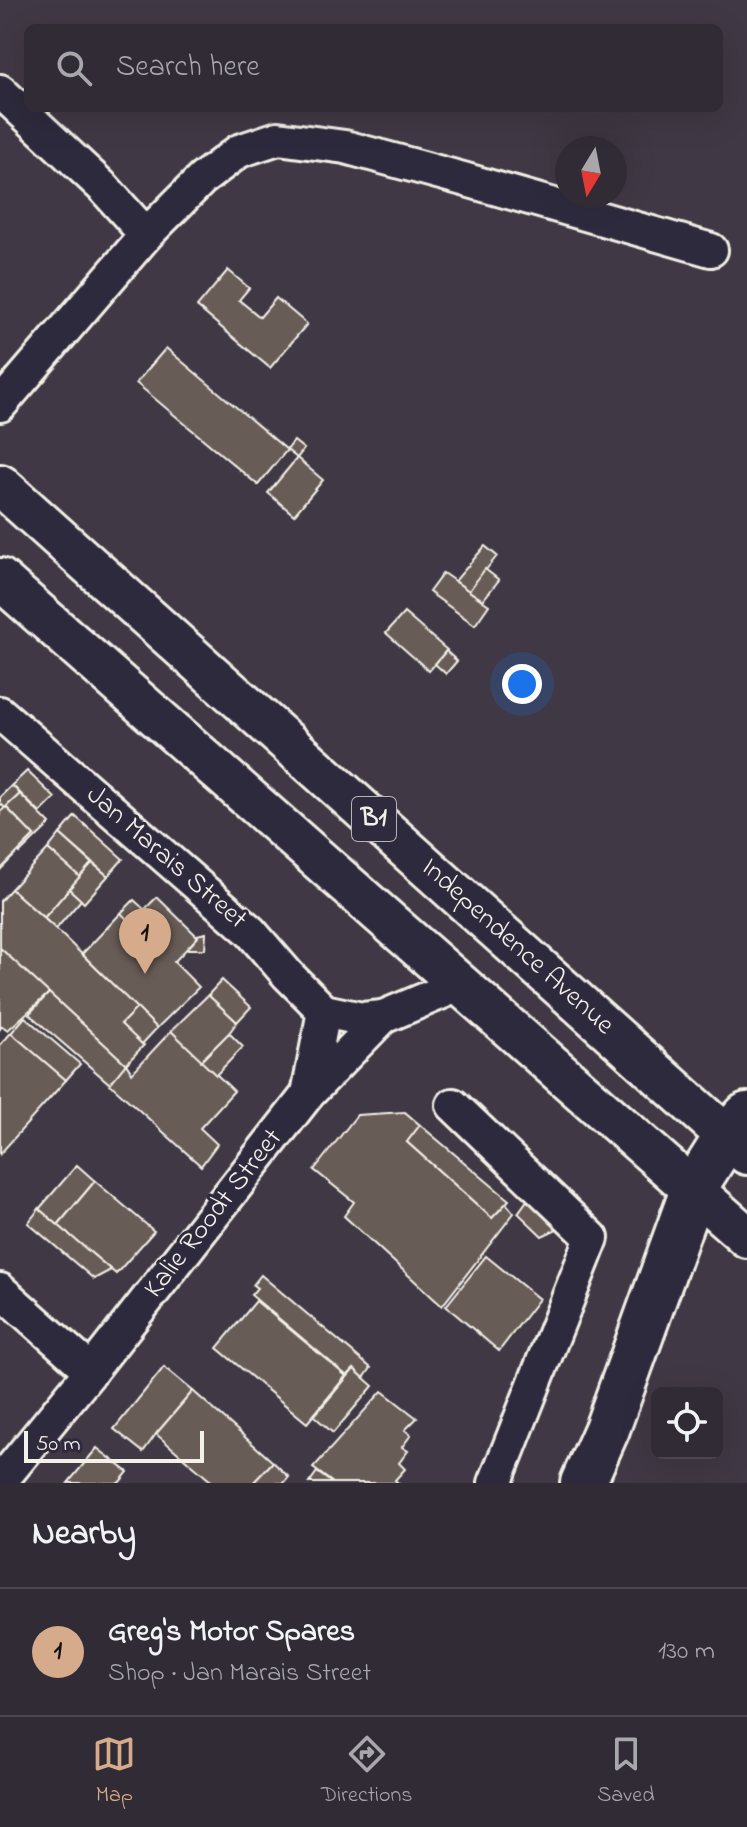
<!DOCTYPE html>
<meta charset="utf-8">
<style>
:root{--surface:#302b34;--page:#38333c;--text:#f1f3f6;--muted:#a8a7ac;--line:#4b474f;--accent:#d6ab8b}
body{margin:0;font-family:"Indie Flower",sans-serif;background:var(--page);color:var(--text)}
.controls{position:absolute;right:24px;bottom:24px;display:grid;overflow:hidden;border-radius:12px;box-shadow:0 8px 32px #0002}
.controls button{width:72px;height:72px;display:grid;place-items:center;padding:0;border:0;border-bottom:2px solid var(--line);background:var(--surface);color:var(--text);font:40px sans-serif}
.compass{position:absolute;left:555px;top:136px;width:72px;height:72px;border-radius:50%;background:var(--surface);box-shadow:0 8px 32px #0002;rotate:190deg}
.scale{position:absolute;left:24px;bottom:20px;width:180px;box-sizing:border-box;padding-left:8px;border:4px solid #f4f1e8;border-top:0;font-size:22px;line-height:28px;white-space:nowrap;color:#f4f1e8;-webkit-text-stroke:6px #2f2a3d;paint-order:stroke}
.you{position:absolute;left:522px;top:684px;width:28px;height:28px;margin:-20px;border:6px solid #fff;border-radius:50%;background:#1a73e8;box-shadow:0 0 0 12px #1a73e833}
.badge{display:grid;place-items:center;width:52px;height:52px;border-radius:50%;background:var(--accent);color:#111;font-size:26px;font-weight:700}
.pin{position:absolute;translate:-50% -66px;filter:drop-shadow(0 2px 4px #0008)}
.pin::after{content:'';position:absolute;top:42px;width:28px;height:24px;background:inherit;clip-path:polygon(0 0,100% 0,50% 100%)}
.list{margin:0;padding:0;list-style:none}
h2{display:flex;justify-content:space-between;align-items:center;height:104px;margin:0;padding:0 32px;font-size:34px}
h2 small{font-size:26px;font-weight:400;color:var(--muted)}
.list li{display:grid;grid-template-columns:52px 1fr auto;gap:24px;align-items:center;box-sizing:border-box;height:128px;padding:0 32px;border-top:2px solid var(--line)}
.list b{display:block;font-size:30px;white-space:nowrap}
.list p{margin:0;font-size:26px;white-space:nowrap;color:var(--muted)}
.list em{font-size:26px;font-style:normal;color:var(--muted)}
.icon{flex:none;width:44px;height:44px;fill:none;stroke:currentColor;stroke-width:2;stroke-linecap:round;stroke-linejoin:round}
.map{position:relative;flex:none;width:747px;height:1483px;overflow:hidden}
.search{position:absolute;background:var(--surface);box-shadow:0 8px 32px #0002;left:24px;right:24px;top:24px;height:88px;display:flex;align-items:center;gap:20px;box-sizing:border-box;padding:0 28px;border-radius:12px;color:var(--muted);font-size:30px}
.sheet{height:232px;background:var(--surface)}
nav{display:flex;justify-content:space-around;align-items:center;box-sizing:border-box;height:112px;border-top:2px solid var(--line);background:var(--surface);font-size:22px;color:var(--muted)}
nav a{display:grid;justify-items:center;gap:4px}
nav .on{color:var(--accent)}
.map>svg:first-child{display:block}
</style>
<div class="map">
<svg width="747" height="1483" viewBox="0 0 747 1483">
<rect width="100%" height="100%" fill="#403945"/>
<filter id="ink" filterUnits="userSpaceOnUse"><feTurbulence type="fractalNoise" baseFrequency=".0125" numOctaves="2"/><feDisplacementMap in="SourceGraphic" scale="16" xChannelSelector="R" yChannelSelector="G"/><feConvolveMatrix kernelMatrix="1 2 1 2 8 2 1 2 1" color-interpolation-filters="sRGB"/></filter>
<g filter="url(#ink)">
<g fill="#675b57" stroke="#f4f1e8" stroke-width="2">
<polygon points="228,270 249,288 239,300 260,317 276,298 307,324 270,368 197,307"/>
<polygon points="166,348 287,450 258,485 136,383"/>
<polygon points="294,441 304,449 297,458 287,450"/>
<polygon points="297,458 323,480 294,515 268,493"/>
<polygon points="485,546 497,556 469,591 455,581"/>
<polygon points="485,569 499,580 483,600 469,591"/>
<polygon points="443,573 489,605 475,625 429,592"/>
<polygon points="404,613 447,650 429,671 386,633"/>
<polygon points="446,651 457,661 446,674 435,664"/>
<polygon points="27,771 55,798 40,813 12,785"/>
<polygon points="12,785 20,794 5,808 0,803 0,797"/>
<polygon points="20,794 50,824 20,853 18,851 34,836 6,807"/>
<polygon points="6,807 34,836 0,870 0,812"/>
<polygon points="75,816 123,859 108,876 60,834"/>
<polygon points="60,834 92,863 80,877 48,849"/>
<polygon points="48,849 80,877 44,918 11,889"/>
<polygon points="92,863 108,876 84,903 69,889"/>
<polygon points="11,889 56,929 137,1008 121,1024 144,1045 126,1064 0,948 0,901"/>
<polygon points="69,889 81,900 56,929 44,918"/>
<polygon points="157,897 198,937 174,962 199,987 157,1028 82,954 121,913 131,923"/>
<polygon points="134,900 144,909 131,923 121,913"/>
<polygon points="206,933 205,949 187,949 198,937 197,935"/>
<polygon points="0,948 49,993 8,1030 2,1026 0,1029"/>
<polygon points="222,980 251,1007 237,1022 208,995"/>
<polygon points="49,993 126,1064 110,1084 29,1014"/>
<polygon points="208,995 237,1022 229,1033 201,1061 171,1031"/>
<polygon points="137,1008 157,1028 142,1044 121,1024"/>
<polygon points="25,1017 80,1064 66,1080 11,1033"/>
<polygon points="171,1031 234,1091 200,1128 217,1144 201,1166 110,1084 126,1064 132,1073"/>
<polygon points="11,1033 66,1080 0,1154 0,1045"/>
<polygon points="229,1033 243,1047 216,1075 201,1061"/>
<polygon points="405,1112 420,1125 407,1142 492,1218 506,1203 514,1213 442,1306 344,1216 354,1202 314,1170 357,1115"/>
<polygon points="420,1125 509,1200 492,1218 407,1142"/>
<polygon points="77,1165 95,1181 58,1225 39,1209"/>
<polygon points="95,1181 154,1231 116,1274 58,1225"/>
<polygon points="528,1199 559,1228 542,1236 518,1213"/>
<polygon points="39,1209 58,1225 111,1270 94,1279 28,1223"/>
<polygon points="486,1256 539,1299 499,1351 446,1306"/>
<polygon points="261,1275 371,1368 364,1378 354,1369 347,1376 251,1295 257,1288 253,1285"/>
<polygon points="256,1301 346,1376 307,1423 217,1348"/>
<polygon points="164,1367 193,1391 156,1434 143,1452 114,1429"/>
<polygon points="354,1369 373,1386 333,1433 314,1416"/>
<polygon points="193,1391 273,1462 253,1483 213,1483 156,1434"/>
<polygon points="382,1391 417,1418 405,1430 411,1435 402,1447 408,1451 399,1463 405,1469 395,1480 398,1483 333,1483 313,1468"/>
<polygon points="97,1448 128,1472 119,1483 68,1483"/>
<polygon points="273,1462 289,1477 284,1483 253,1483"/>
<polygon points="317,1472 332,1483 309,1483"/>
</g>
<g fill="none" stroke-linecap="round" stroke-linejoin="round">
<g stroke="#f4f1e8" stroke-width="38">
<g id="minor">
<polyline points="0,91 104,188 146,235"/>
<polyline points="0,405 146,235 202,179 239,151 278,138 345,147 463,179 711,250"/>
<polyline points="0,713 250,931 288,975 324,1011 362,1019 383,1017"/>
<polyline points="308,1094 324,1011"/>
<polyline points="453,1105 592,1238 495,1483"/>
<polyline points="0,1290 91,1371"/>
<polyline points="0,1482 91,1371 308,1094 383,1017 459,985"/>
</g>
</g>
<g stroke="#f4f1e8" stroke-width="46">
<g id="major">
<polyline points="0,485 747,1154"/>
<polyline points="0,579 747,1237"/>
</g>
</g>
<g stroke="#f4f1e8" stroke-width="50">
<polyline id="highway" points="583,1483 607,1429 693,1190 727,1136 747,1115"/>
</g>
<use href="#minor" stroke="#2f2a3d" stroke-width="32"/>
<use href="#major" stroke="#2f2a3d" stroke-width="40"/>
<use href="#highway" stroke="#2f2a3d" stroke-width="44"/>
</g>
</g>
<g text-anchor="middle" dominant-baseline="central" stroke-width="6" stroke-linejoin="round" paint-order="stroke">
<rect fill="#2f2a3d" stroke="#b9b5b5" stroke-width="2" x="352" y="797" width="44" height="44" rx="6"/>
<g font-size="26" font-weight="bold" fill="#f4f1e8">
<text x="374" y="819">B1</text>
</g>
<g font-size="28" fill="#f4f1e8" stroke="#2f2a3d">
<text transform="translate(166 858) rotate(41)">Jan Marais Street</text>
<text transform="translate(517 947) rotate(42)">Independence Avenue</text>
<text transform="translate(214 1214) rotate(-52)">Kalie Roodt Street</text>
</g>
</g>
</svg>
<div class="controls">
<button><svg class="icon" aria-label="locate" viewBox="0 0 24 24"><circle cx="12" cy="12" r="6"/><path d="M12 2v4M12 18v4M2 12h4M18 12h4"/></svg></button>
</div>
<svg class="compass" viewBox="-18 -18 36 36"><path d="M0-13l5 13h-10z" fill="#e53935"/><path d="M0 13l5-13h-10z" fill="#a8a7ac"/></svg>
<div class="scale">50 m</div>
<div class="you"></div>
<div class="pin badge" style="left:145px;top:974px">1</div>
<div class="search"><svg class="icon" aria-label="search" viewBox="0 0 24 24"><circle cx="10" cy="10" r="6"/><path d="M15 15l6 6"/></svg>Search here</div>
</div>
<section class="sheet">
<h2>Nearby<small></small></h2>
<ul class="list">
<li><span class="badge">1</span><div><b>Greg's Motor Spares</b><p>Shop · Jan Marais Street</p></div><em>130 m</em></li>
</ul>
</section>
<nav>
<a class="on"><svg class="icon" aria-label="map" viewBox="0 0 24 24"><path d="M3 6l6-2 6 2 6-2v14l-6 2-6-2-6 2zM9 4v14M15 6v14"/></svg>Map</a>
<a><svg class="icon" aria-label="directions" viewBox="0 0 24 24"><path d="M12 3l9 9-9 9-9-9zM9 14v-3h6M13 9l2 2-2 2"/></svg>Directions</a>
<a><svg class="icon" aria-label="saved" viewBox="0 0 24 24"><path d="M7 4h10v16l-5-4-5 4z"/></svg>Saved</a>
</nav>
